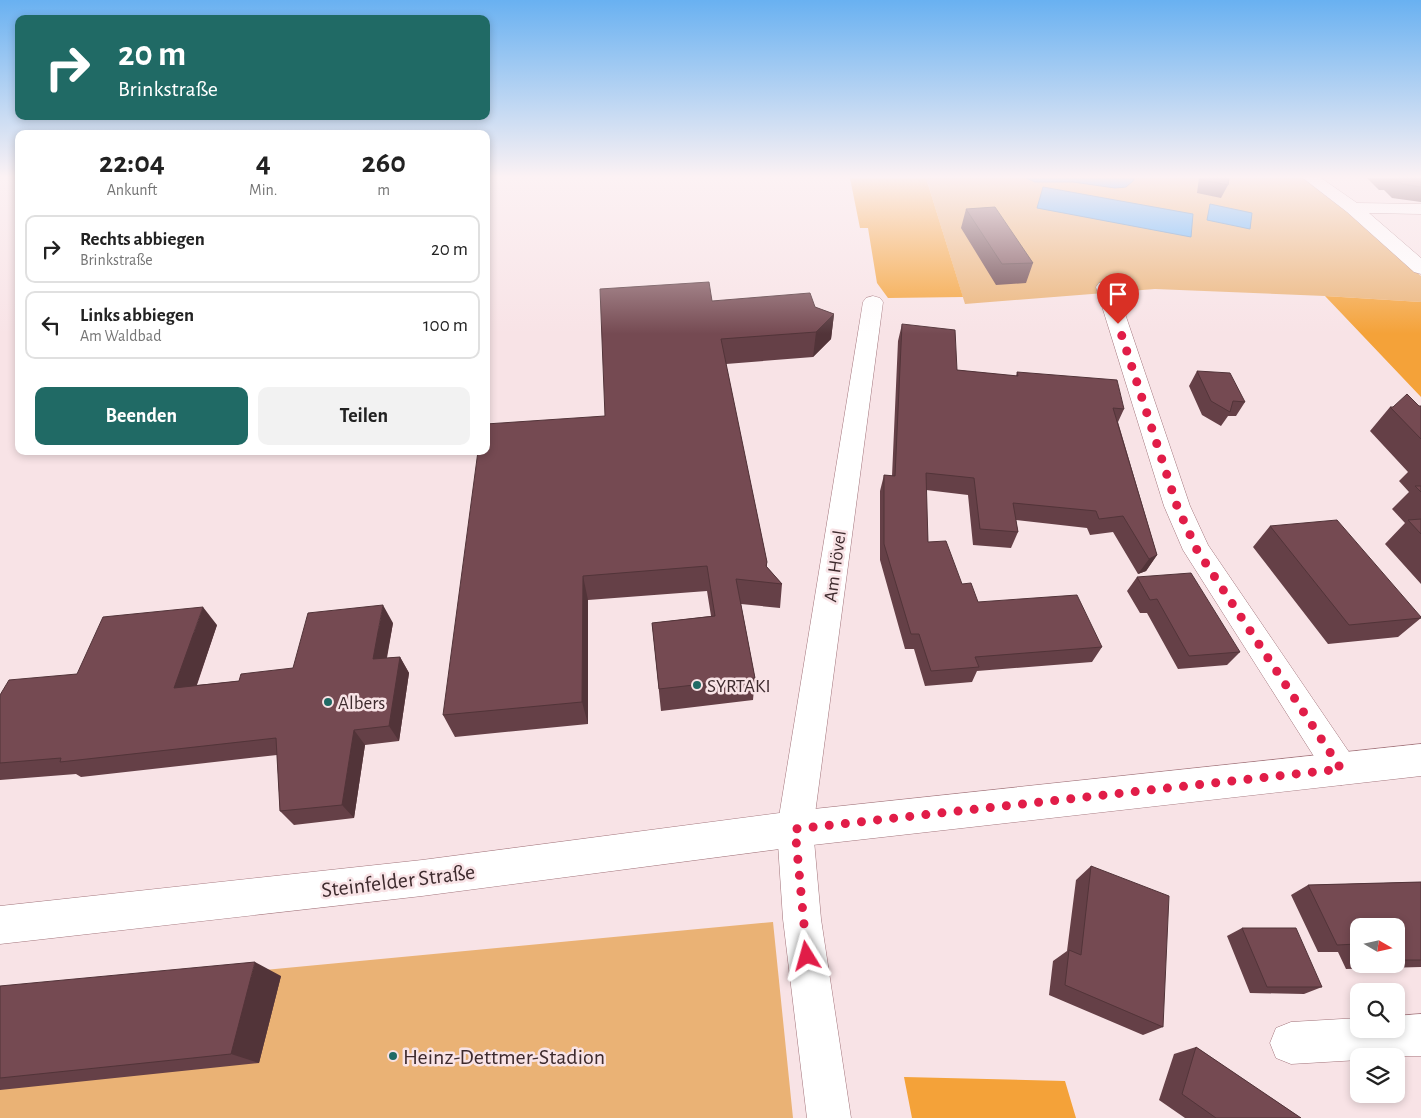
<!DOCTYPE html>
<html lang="de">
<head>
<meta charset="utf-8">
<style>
  body { margin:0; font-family:"Alegreya Sans",sans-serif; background:#f2f2f2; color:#222; height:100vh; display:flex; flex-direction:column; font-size:19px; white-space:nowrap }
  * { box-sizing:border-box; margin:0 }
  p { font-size:16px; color:#767676 }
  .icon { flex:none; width:28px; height:28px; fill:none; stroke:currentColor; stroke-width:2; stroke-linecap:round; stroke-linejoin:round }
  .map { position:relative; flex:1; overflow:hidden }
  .sheet { position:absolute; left:15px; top:130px; width:475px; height:325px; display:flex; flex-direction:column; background:#fff; border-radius:10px; box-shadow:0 2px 8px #0003 }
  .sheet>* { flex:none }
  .hud { position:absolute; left:15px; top:15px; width:475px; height:105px; border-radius:10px; box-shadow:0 2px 8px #0003; background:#206a65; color:#fff; overflow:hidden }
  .needle { width:32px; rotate:99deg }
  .buttons { position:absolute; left:1350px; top:918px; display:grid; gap:10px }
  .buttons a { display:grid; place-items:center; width:55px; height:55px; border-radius:10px; background:#fff; box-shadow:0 2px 8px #0003; font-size:25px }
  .pin { position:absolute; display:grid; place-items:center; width:42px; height:42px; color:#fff; margin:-51px -21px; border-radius:50% 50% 50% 0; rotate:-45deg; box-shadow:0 0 5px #0007 }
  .pin .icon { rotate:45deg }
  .me { position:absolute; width:55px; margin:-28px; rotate:352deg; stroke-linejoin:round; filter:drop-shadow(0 0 4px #0008) }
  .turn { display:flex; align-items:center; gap:18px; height:105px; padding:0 20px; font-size:22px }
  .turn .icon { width:65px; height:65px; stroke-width:2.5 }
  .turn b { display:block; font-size:35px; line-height:42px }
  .eta { display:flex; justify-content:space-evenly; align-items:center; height:85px; text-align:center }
  .eta b { font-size:30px; font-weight:700; line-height:35px }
  .button { display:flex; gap:10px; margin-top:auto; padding:10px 20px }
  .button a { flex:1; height:58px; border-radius:10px; background:#206a65; color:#fff; font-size:20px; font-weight:700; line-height:58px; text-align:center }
  .button a+a { background:#f2f2f2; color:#222 }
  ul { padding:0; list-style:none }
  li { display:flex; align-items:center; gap:15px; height:68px; margin:0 10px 8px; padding:0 10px; border:2px solid #e0e0e0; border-radius:10px }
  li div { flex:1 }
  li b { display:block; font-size:19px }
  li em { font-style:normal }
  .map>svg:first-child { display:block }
</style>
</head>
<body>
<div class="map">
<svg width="1421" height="1118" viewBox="0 0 1421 1118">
  <rect width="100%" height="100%" fill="#f8e3e6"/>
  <path fill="#eab275" d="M 926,178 L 1305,178 L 1346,208 L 1421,276 L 1421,302 L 1325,296 L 1155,289 L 965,304 Z
    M 773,922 L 793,1118 L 0,1118 L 0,995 Z"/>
  <path fill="#f4a239" d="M 850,178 L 926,178 L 963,297 L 888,298 L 877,283 L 868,228 L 860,228 Z
    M 1325,296 L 1421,302 L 1421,397 Z
    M 904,1077 L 1065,1081 L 1076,1118 L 912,1118 Z"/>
  <path fill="#4cacfe" stroke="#4885bf" d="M 1026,178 L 1133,178 L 1134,180 L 1126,187 L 1115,188 L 1073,182 L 1035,182 Z
    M 1043,187 L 1193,214 L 1191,237 L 1037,208 Z
    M 1210,204 L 1252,213 L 1250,229 L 1207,220 Z"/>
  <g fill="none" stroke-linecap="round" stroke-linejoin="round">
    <g stroke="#a2747b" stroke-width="1">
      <path id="minor" d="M 1303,178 L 1321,178 L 1357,203 L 1421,204 L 1421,214 L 1369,213 L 1421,258 L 1421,274 L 1414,272 L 1347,212 Z
        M 1106,281 L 1113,283 L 1116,287 L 1190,506 L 1208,545 L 1353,758 L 1358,769 L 1353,780 L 1341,785 L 1329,780 L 1183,550 L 1164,506 L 1096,287 L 1099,283 Z
        M 873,296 L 880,298 L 883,302 L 813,829 L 821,919 L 851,1118 L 807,1118 L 783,919 L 777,829 L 863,302 L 866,298 Z
        M 1421,1014 L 1421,1056 L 1359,1056 L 1359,1060 L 1291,1064 L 1276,1058 L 1270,1043 L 1276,1028 L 1291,1022 L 1359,1018 L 1359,1029 L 1396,1029 L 1396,1016 Z"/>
    </g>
    <g stroke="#a2747b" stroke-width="1">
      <path id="tertiary" d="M 1421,744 L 1421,776 L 795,847 L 422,896 L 0,944 L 0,906 L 422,860 L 795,811 Z"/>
    </g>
    <use href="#minor" fill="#fff" fill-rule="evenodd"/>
    <use href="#tertiary" fill="#fff" fill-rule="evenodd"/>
  </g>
  <path fill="#654047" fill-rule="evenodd" d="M 1199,178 L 1229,178 L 1228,185 L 1221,198 L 1197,193 Z
    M 1367,178 L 1421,178 L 1421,202 L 1392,198 L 1384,190 L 1379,190 Z
    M 966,209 L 1033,263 L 1026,283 L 996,285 L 961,228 Z
    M 712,301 L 815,307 L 834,314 L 831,339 L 813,357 L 726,364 L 767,562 L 767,567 L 782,584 L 780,608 L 741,604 L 755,678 L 753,700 L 661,711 L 652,623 L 711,616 L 707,591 L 588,600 L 588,724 L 455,737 L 443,715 L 605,416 Z
    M 902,324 L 957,370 L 1016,376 L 1017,372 L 1124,409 L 1118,422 L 1157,555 L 1146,571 L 1138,574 L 1113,532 L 1090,535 L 1087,528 L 1016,520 L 1018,532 L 1011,548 L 973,545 L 968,495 L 926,490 L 928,542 L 962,584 L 978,602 L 1102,647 L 1092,662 L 977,671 L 972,682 L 925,686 L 914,649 L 905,649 L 880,560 L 880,491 L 884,475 L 892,476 L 898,341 Z
    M 1197,371 L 1245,402 L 1236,416 L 1228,416 L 1221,426 L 1202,415 L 1189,386 Z
    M 1421,406 L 1421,584 L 1385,544 L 1405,523 L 1392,509 L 1409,492 L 1399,481 L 1408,472 L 1370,431 L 1390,407 Z
    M 1270,526 L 1421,618 L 1398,637 L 1328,644 L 1253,547 Z
    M 1137,577 L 1240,652 L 1227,665 L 1178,669 L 1147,613 L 1140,613 L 1127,591 Z
    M 393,623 L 387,658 L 400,657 L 409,673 L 399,741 L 365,745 L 354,818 L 294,825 L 280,811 L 277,755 L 81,777 L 76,774 L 0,780 L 0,695 L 77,674 L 217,625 L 197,685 L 239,681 L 293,668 Z
    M 1091,866 L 1163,1027 L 1143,1035 L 1049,995 L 1053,961 L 1067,951 L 1076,880 Z
    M 1421,882 L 1421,967 L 1346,969 L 1338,952 L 1318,952 L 1291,895 L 1308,885 ZM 1359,926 L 1396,926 L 1396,964 L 1359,964 Z
    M 1242,928 L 1322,987 L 1304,994 L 1250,993 L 1227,936 Z
    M 281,976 L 259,1063 L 0,1090 L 0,986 Z
    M 1196,1047 L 1301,1118 L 1185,1118 L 1159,1100 L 1174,1054 Z"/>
  <path fill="#523439" d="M 834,314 L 831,339 L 813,357 L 816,332 Z
    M 1157,555 L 1146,571 L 1138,574 L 1149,559 Z
    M 583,576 L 588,600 L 588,724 L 582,702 Z
    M 383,605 L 393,623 L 383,676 L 373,659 Z
    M 203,607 L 217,625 L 190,704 L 174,688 Z
    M 400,657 L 409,673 L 399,741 L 389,726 Z
    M 354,730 L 365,745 L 354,818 L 342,805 Z
    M 255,962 L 281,976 L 259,1063 L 231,1054 Z"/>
  <path fill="#754a52" stroke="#523439" d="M 1203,178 L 1229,178 L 1228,185 L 1203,180 Z
    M 1395,178 L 1421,178 L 1421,187 L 1402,184 Z
    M 995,207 L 1033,263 L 1002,264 L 966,209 Z
    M 709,282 L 712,301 L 810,293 L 815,307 L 834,314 L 816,332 L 721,339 L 767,562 L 766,566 L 782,584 L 736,579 L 755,678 L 659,689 L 652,623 L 715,616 L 707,566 L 583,576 L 582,702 L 443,715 L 478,451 L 486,451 L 486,424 L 605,416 L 600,289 Z
    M 902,324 L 955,330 L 957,370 L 1018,376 L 1017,372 L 1117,380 L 1124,409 L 1113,408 L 1157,555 L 1149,559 L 1123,516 L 1099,519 L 1096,511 L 1013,503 L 1018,532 L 980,529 L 974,478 L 926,473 L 928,542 L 946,541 L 962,584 L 971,583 L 978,602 L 1077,595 L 1102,647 L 975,657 L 979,667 L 931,671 L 919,634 L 911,634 L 884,544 L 884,475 L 895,476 Z
    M 1197,371 L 1230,373 L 1245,402 L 1233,401 L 1230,412 L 1211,401 Z
    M 1407,394 L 1419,406 L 1421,406 L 1421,439 L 1390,407 L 1393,407 Z
    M 1415,486 L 1421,486 L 1421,492 Z
    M 1421,519 L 1421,534 L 1408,520 Z
    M 1337,520 L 1421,617 L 1421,618 L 1349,625 L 1270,526 Z
    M 1191,573 L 1240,652 L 1189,656 L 1157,599 L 1150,600 L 1137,577 Z
    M 383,605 L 373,659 L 400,657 L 389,726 L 354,730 L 342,805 L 280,811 L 276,738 L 60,762 L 61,758 L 0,763 L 0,695 L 9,680 L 77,674 L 103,617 L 203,607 L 174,688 L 239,681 L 241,674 L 293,668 L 308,613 Z
    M 1091,866 L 1169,896 L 1163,1027 L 1065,985 L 1069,950 L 1081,955 Z
    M 1421,882 L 1421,960 L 1396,960 L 1396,926 L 1359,926 L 1359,947 L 1357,944 L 1337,945 L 1308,885 Z
    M 1242,928 L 1296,928 L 1322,987 L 1267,987 Z
    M 255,962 L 231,1054 L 0,1078 L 0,986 Z
    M 1196,1047 L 1301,1118 L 1216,1118 L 1182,1094 Z"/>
  <linearGradient id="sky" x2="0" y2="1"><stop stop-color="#69b1f1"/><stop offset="0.53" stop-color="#fcf2f4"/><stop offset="1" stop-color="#fcf2f4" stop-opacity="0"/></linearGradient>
  <rect width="1421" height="334" fill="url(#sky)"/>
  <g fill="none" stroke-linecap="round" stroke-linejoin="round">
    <path stroke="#e11d48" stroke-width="9" stroke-dasharray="0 16.2" d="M 807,956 L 795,829 L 1341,769 L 1197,550 L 1177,506 L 1118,324"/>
  </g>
  <g fill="#206a65" stroke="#f8e3e6" stroke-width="2">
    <circle cx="697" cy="685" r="5"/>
    <circle cx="328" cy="702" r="5"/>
    <circle cx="393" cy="1056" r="5"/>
  </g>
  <g text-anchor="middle" stroke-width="5" stroke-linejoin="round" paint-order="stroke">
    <g font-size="19" fill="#3d2a2d" stroke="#f8e3e6">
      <text transform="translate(834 566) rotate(-82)" y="7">Am Hövel</text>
    </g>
    <g font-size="19" fill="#3d2a2d" stroke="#f8e3e6" text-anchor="start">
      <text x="707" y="692">SYRTAKI</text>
      <text x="338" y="709">Albers</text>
    </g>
    <g font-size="22" fill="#3d2a2d" stroke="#f8e3e6">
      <text transform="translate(398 880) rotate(-7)" y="8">Steinfelder Straße</text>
    </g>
    <g font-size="22" fill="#3d2a2d" stroke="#f8e3e6" text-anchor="start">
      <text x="403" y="1064">Heinz-Dettmer-Stadion</text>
    </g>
  </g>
</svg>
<div class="buttons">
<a><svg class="needle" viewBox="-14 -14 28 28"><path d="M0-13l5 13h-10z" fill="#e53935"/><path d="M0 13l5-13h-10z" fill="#767676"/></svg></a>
<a><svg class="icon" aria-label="search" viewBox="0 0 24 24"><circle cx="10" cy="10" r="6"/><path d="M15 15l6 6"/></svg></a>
<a><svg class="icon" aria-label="layers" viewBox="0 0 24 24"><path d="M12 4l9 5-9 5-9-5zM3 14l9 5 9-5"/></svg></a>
</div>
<div class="pin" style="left:1118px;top:324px;background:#d93025"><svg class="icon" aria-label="arrive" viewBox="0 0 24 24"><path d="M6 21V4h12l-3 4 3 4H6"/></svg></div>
<svg class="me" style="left:807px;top:956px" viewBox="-20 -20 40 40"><path d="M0-17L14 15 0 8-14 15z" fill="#e11d48" stroke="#fff" stroke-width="4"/></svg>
<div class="hud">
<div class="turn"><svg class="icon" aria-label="right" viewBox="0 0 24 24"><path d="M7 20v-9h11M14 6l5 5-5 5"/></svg><div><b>20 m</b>Brinkstraße</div></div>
</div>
<section class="sheet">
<div class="eta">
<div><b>22:04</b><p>Ankunft</p></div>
<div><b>4</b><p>Min.</p></div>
<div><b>260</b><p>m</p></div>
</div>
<ul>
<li><svg class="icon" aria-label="right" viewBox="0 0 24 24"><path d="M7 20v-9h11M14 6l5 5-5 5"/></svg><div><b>Rechts abbiegen</b><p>Brinkstraße</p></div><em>20 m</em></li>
<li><svg class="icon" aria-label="left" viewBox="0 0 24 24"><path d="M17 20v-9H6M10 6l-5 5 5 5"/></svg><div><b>Links abbiegen</b><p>Am Waldbad</p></div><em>100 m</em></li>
</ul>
<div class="button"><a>Beenden</a><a>Teilen</a></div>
</section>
</div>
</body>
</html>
